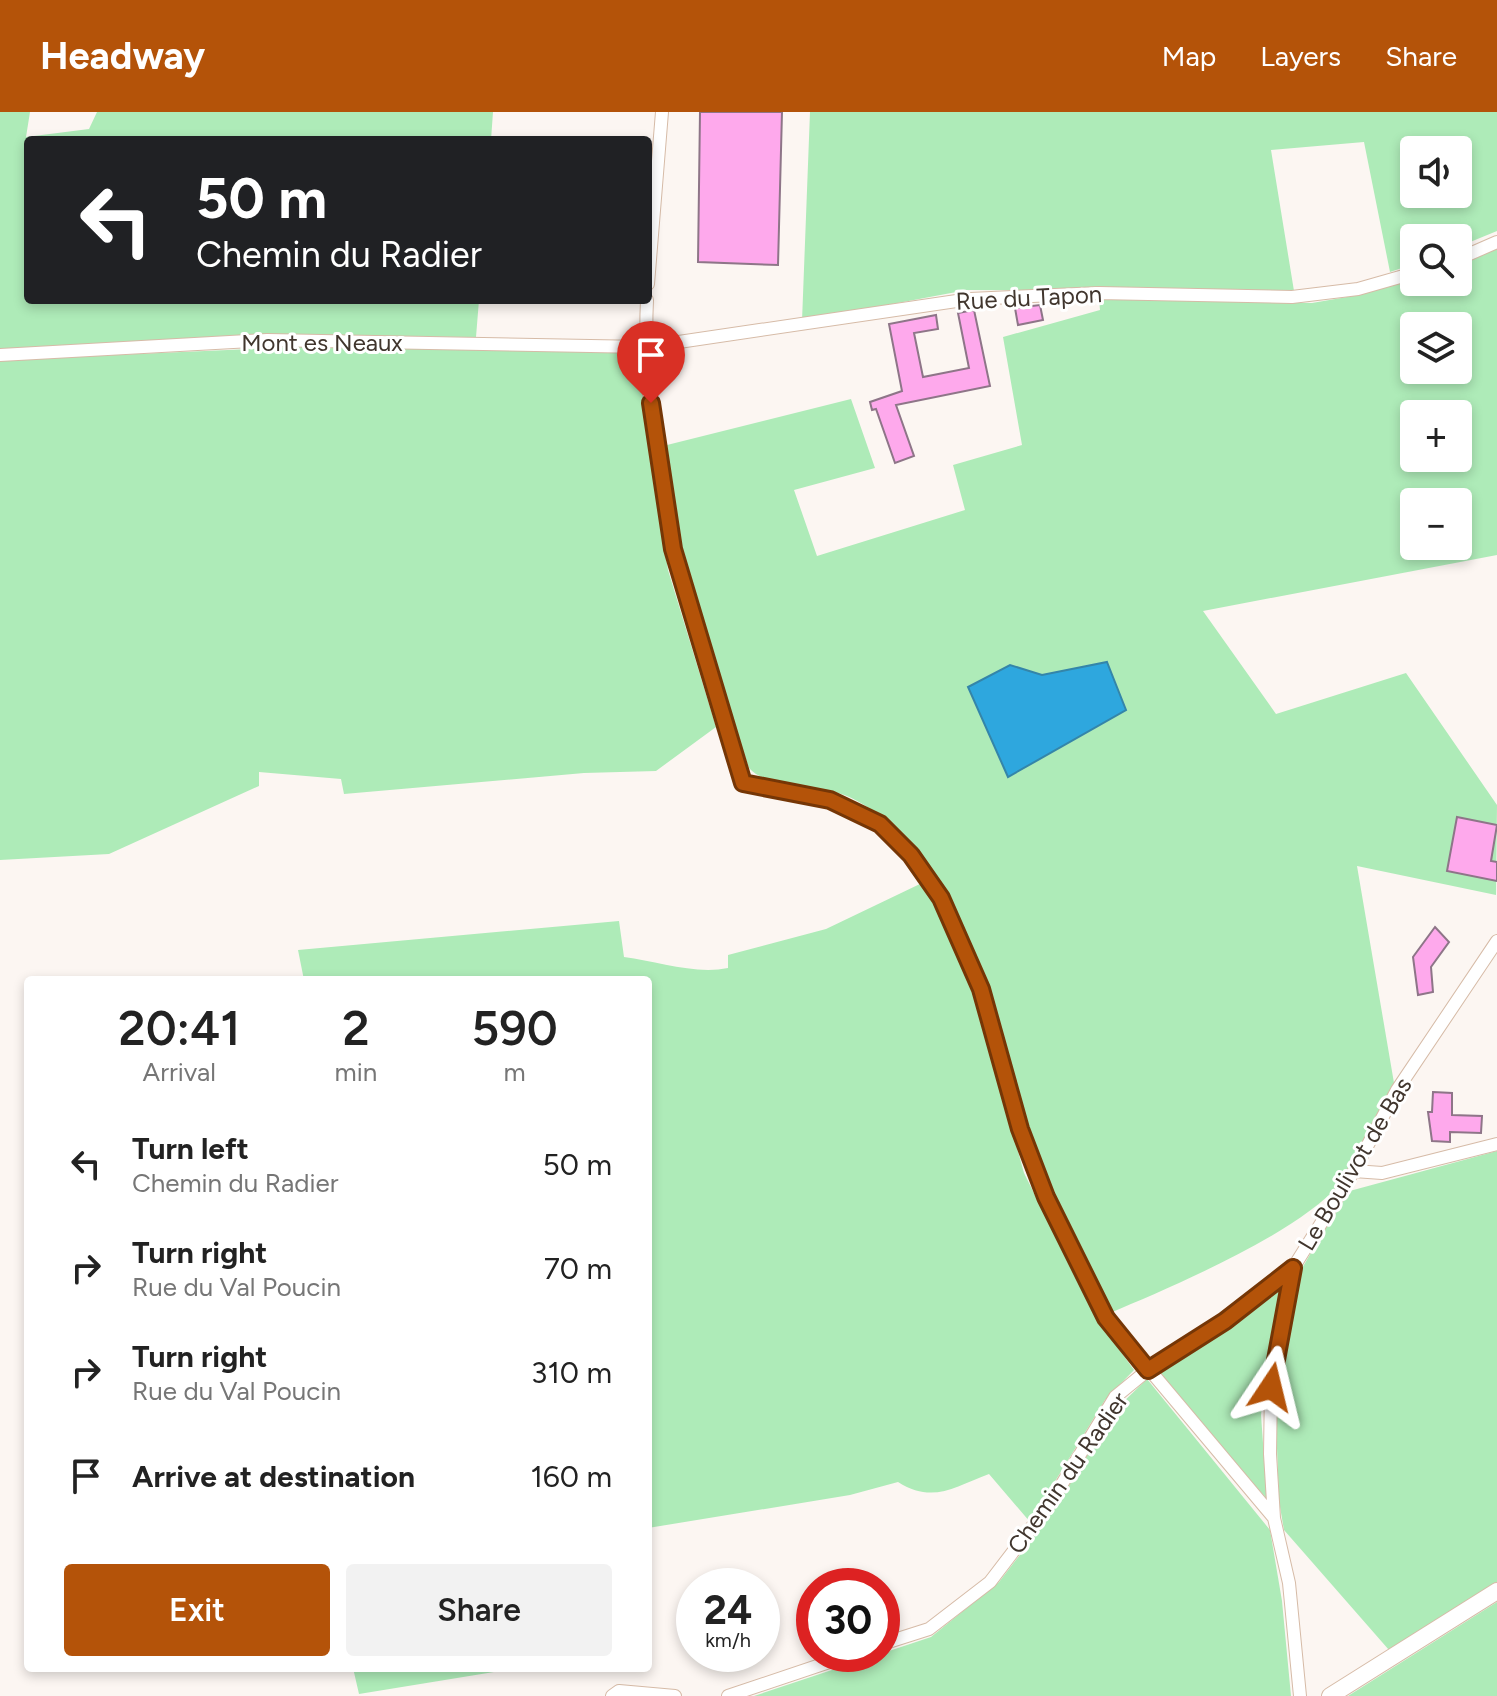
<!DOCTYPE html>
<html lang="en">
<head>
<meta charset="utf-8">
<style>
  body { margin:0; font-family:Figtree,sans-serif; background:#f2f2f2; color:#222; height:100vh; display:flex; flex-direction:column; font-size:30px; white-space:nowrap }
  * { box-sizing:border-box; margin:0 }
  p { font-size:26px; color:#767676 }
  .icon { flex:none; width:44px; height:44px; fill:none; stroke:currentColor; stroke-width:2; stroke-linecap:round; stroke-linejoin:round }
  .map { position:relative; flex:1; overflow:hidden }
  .sheet { position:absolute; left:24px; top:864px; width:628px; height:696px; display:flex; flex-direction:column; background:#fff; border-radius:8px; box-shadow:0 4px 12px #0003 }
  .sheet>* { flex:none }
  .hud { position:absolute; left:24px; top:24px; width:628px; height:168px; border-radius:8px; box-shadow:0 4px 12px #0003; background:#202124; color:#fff; overflow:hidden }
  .controls { position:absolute; left:1400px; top:24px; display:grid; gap:16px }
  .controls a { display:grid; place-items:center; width:72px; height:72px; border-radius:8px; background:#fff; box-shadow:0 4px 12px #0003; font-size:40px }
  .speed { position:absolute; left:676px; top:1456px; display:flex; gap:16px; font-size:40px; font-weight:700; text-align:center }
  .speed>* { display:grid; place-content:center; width:104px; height:104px; border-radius:50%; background:#fff; box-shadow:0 4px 12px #0003; line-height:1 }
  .speed small { font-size:20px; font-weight:400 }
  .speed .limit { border:12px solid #d22; background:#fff; color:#111 }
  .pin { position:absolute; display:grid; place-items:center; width:68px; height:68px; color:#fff; margin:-82px -34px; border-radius:50% 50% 50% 0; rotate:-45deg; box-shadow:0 0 8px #0007 }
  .pin .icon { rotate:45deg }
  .me { position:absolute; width:88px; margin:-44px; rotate:10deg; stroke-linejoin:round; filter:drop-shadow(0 0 6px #0008) }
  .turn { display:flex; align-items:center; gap:28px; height:168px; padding:0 40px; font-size:36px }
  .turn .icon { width:104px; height:104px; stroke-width:2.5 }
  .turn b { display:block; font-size:56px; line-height:68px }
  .eta { display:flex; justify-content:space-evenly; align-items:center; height:136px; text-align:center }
  .eta b { font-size:48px; font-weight:600; line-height:56px }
  .button { display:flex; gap:16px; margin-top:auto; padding:16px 40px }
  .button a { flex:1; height:92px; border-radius:8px; background:#b45309; color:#fff; font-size:32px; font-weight:600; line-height:92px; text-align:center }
  .button a+a { background:#f2f2f2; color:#222 }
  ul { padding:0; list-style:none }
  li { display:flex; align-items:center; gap:24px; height:104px; padding:0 40px }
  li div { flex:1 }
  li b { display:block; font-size:30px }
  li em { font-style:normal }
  header { display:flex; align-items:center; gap:48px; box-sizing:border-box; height:112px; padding:0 40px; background:#b45309; color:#fff }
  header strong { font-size:38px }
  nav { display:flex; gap:44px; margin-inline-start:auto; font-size:28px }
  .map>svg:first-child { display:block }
</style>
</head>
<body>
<header>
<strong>Headway</strong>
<nav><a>Map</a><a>Layers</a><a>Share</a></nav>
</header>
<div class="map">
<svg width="1497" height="1584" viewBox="0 0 1497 1584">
  <rect width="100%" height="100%" fill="#fcf6f2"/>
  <path fill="#aeebb8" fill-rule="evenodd" d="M 0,0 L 30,0 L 26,25 L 89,17 L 97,0 L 493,0 L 491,28 L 28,28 L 28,188 L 479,188 L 476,225 L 250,224 L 0,238 Z
    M 810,0 L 1497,0 L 1497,119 L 1458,135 L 1458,126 L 1414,126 L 1414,152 L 1390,160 L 1364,30 L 1271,38 L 1294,179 L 967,178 L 802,209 ZM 1414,38 L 1458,38 L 1458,82 L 1414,82 Z
    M 1497,135 L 1497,443 L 1203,499 L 1276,602 L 1406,561 L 1497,693 L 1496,783 L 1357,754 L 1394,971 L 1340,1072 C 1296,1122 1174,1174 1110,1201 C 1074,1145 1039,1054 1020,989 C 994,900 975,815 916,740 C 897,716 865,687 834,680 C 807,673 769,677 749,656 C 712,550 679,446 663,334 L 851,287 L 875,356 L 794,378 L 817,444 L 965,398 L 953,353 L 1022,333 L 1003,225 L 1100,198 L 1099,187 L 1312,191 L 1347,185 L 1414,164 L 1414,170 L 1458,170 L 1458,151 ZM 1414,214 L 1458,214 L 1458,258 L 1414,258 ZM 1414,302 L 1458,302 L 1458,346 L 1414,346 ZM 1414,390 L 1458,390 L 1458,434 L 1414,434 Z
    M 316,234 L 637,240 L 668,458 L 716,615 L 656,659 L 584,661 L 344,682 L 341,667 L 259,660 L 259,674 L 109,742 L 0,748 L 0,248 Z
    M 922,771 L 949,820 L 972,874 L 1024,1061 L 1095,1204 L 1134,1258 L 1105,1288 L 1030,1410 L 989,1362 C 954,1375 933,1392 898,1370 L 850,1383 L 648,1416 L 648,868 L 304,868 L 298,838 L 619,809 L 624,845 C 657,849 695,863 728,856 L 728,843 L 826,817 Z
    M 1497,1039 L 1497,1470 L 1389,1538 L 1284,1418 L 1279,1389 L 1275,1283 L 1289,1197 L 1301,1158 L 1346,1080 Z
    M 1286,1166 L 1265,1255 L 1261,1303 L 1267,1387 L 1154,1259 Z
    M 1147,1267 L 1270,1418 L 1282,1489 L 1291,1584 L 754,1584 L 931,1525 L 999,1470 L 1036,1422 L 1118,1295 Z
    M 1497,1490 L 1497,1584 L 1348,1584 Z
    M 353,1556 L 499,1556 L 500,1559 L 359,1582 Z"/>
  <path fill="#2ea7de" stroke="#3485a9" stroke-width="2" d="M 1107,550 L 1126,598 L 1008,665 L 968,575 L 1010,553 L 1042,563 Z"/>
  <path fill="#fea9ec" stroke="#8e7588" stroke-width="2" d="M 700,0 L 782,0 L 778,153 L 698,150 Z
    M 1040,193 L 1043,208 L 1018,213 L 1015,196 Z
    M 974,198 L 990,274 L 896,293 L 914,344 L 895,351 L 876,297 L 872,298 L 870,290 L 902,279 L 889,212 L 936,203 L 938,217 L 914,221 L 923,265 L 969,256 L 958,201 Z
    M 1457,705 L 1497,713 L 1491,749 L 1497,750 L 1497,769 L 1447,759 Z
    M 1435,815 L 1449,830 L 1431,855 L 1433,880 L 1418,883 L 1413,845 Z
    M 1433,980 L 1452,981 L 1452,1003 L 1482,1004 L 1481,1021 L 1450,1020 L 1450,1030 L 1432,1029 L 1428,1000 L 1432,1000 Z"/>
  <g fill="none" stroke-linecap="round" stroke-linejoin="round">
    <g stroke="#d6bba7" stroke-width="14">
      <path id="minor" d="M 1458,147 L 1497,130
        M 648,172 L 662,0
        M 647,188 C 639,354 696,514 743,671 L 830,688 L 880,712 L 911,743 L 941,786 L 981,877 L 1020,1017 L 1046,1085 L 1106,1206 L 1274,1406
        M 0,243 L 267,228 L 645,235 L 970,187 L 1099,181 L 1292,185 L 1358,177 L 1414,161
        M 1354,1059 L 1382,1061 L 1497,1032
        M 882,1532 L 929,1517 L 990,1470 L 1051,1390 L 1115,1285 L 1148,1258 L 1225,1209 L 1293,1156
        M 612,1584 L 619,1579 L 675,1584
        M 728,1584 L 853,1542
        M 1300,1584 L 1289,1471 L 1274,1406 L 1270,1342 L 1271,1275 L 1293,1156 L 1354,1059 L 1397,978 L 1497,829"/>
    </g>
    <g stroke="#d6bba7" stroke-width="18">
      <path id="tertiary" d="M 1330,1584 L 1497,1479"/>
    </g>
    <use href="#minor" stroke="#fff" stroke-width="12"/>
    <use href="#tertiary" stroke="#fff" stroke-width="16"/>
  </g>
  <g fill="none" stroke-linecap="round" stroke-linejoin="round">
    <g stroke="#753606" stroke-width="20">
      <path id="route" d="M 651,291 L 673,437 L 743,671 L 830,688 L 880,712 L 911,743 L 941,786 L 981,877 L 1020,1017 L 1046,1085 L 1106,1206 L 1148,1258 L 1225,1209 L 1293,1156 L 1271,1275"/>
    </g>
    <use href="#route" stroke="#b45309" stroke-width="14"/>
  </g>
  <g text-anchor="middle" stroke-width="6" stroke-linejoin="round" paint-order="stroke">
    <g font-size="24" fill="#41362e" stroke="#fff">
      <text transform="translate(1029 186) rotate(-3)" y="8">Rue du Tapon</text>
      <text x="322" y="239">Mont es Neaux</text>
      <text transform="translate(1355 1052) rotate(-59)" y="8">Le Boulivot de Bas</text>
      <text transform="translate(1068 1361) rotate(-55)" y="8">Chemin du Radier</text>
    </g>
  </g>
</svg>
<div class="controls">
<a><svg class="icon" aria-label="sound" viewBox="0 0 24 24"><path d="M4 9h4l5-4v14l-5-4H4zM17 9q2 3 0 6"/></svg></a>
<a><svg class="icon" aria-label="search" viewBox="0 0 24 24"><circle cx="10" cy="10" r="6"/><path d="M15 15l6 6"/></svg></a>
<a><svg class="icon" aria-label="layers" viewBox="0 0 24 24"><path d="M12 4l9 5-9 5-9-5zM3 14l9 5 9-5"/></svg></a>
<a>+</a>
<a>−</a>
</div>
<div class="speed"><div>24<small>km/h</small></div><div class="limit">30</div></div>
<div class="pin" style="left:651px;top:291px;background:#d93025"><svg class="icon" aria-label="arrive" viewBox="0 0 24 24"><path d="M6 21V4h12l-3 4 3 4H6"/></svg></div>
<svg class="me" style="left:1271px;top:1275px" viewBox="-20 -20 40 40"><path d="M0-17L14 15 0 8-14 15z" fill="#b45309" stroke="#fff" stroke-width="4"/></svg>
<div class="hud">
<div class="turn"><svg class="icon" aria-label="left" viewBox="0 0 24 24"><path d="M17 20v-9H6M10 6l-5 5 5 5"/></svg><div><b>50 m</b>Chemin du Radier</div></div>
</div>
<section class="sheet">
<div class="eta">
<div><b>20:41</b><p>Arrival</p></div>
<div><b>2</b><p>min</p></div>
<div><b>590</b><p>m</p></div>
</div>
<ul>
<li><svg class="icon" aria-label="left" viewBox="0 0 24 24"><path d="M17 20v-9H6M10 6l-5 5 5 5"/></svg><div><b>Turn left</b><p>Chemin du Radier</p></div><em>50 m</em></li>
<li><svg class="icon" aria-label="right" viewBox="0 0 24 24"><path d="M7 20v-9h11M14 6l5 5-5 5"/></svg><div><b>Turn right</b><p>Rue du Val Poucin</p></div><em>70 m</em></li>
<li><svg class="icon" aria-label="right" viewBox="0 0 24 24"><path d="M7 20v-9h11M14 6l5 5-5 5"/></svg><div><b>Turn right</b><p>Rue du Val Poucin</p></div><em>310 m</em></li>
<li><svg class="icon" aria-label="arrive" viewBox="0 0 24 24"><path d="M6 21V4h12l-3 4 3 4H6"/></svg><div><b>Arrive at destination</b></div><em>160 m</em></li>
</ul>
<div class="button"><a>Exit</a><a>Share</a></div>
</section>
</div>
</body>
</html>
